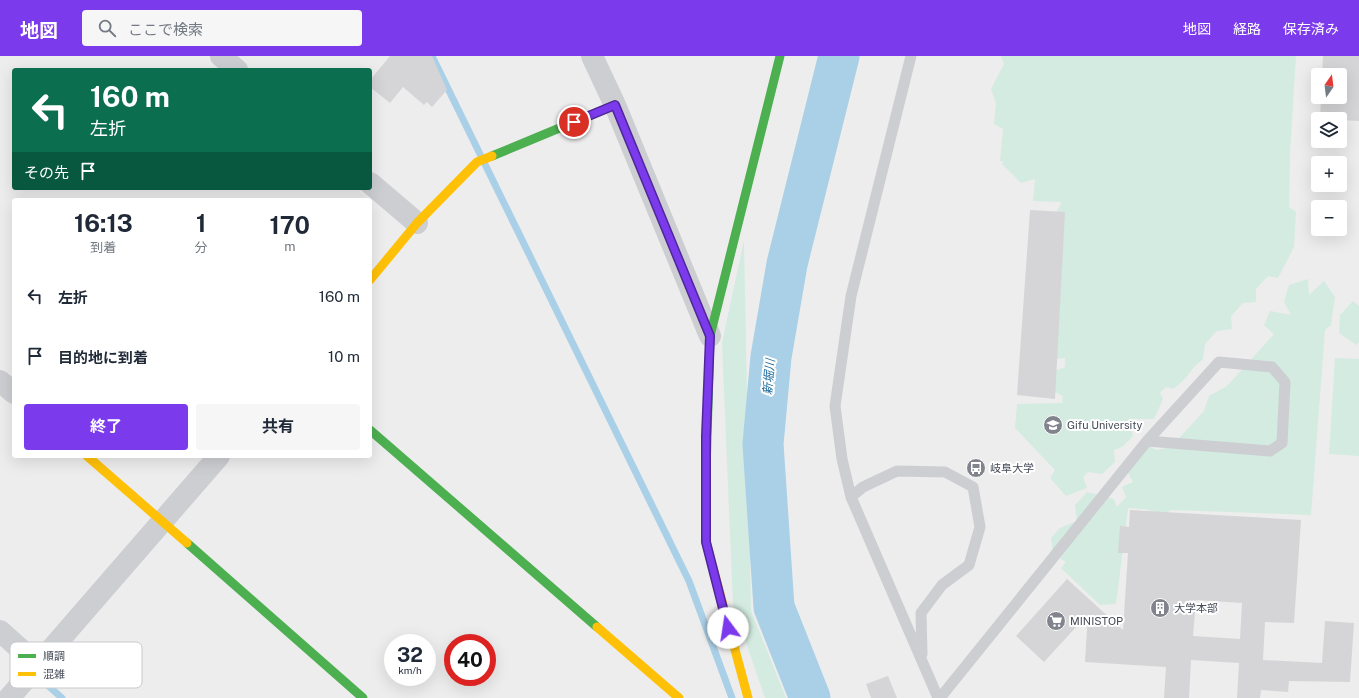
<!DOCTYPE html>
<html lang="ja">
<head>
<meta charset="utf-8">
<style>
  body { margin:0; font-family:"Public Sans","Noto Sans JP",sans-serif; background:#f6f6f7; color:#1f2937; height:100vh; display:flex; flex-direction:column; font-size:15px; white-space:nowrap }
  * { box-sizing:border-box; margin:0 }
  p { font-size:13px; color:#747a83 }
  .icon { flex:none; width:22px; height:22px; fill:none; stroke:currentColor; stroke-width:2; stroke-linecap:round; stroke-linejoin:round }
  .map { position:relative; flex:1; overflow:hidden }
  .drawer { position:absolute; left:12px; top:142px; width:360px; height:260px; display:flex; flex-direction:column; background:#fff; border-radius:4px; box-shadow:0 4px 16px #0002 }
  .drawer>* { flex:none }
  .hud { position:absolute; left:12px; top:12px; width:360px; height:122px; border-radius:4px; box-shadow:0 4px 16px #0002; background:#0b6e4f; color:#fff; overflow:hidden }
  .needle { width:26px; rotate:14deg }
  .fabs { position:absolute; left:1311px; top:12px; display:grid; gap:8px }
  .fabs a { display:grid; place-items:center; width:36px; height:36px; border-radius:4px; background:#fff; box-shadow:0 4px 16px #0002; font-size:20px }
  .speed { position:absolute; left:384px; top:578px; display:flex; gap:8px; font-size:20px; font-weight:700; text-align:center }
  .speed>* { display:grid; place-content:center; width:52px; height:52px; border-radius:50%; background:#fff; box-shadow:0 4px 16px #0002; line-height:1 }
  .speed small { font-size:10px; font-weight:400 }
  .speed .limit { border:6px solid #d22; background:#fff; color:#111 }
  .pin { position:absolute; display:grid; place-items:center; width:34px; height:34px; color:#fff; margin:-17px; border:2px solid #fff; border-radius:50%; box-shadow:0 1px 4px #0007 }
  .me { position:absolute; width:44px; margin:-22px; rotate:346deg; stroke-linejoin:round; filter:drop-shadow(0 0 3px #0008) }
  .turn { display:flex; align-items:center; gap:14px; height:84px; padding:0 12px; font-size:18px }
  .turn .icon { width:52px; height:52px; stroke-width:2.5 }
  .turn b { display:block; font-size:28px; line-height:34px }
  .then { display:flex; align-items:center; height:38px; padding:0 12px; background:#0003; gap:8px; font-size:15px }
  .eta { display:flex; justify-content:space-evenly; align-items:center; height:68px; text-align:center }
  .eta b { font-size:24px; font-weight:700; line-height:28px }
  .cta { display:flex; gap:8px; margin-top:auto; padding:8px 12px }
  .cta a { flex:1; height:46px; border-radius:4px; background:#7c3aed; color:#fff; font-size:16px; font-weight:700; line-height:46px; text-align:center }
  .cta a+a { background:#f6f6f7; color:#1f2937 }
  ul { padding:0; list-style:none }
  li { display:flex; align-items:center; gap:12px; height:60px; padding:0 12px }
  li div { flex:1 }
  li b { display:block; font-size:15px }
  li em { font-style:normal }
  header { display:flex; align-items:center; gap:24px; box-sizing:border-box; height:56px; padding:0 20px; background:#7c3aed; color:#fff }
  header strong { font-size:19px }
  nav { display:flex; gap:22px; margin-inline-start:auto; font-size:14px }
  .search { width:280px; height:36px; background:#f6f6f7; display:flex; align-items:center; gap:10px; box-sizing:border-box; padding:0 14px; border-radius:4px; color:#747a83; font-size:15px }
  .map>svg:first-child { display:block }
</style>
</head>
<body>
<header>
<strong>地図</strong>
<div class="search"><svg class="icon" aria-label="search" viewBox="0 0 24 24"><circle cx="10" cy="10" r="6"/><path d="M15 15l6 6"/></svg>ここで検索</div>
<nav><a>地図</a><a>経路</a><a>保存済み</a></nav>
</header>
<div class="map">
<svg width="1359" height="642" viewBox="0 0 1359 642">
  <rect width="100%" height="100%" fill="#eeeded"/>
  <path fill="#d3ebe0" d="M 1001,0 L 1296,0 L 1290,98 L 1289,151 L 1296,156 L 1294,191 L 1278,222 L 1268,220 L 1256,233 L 1256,246 L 1243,247 L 1231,260 L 1232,273 L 1217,275 L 1205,288 L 1203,303 L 1194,311 L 1185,323 L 1173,333 L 1166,331 L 1160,337 L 1163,343 L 1154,363 L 1136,363 L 1130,370 L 1133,380 L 1122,391 L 1114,394 L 1115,406 L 1102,418 L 1088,416 L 1083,421 L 1087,432 L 1066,440 L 1050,422 L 1055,414 L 1015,372 L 1017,348 L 1062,347 L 1063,340 L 1048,333 L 1049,317 L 1065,311 L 1065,302 L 1054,303 L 1054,160 L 1061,148 L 1060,146 L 1033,145 L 1035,123 L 1021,127 L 1002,108 L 1003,105 L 1000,105 L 1003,73 L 994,68 L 996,47 L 991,33 L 1004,8 Z
    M 744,184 L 751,555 L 786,642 L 765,642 L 733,549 L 722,287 Z
    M 1308,223 L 1309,239 L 1324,225 L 1335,241 L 1331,269 L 1325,274 L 1311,459 L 1171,454 L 1164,459 L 1145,453 L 1128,452 L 1116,548 L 1100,549 L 1061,512 L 1066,506 L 1053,498 L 1051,482 L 1060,472 L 1077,465 L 1075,449 L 1087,436 L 1114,443 L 1117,451 L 1126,441 L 1122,431 L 1133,426 L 1128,417 L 1133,394 L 1142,385 L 1156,394 L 1171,391 L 1204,355 L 1209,340 L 1227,330 L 1274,278 L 1264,269 L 1270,255 L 1291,259 L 1284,246 L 1289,229 Z
    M 1353,245 L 1359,250 L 1359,286 L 1356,289 L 1339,277 L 1340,259 Z
    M 1335,302 L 1359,303 L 1359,400 L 1329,398 Z"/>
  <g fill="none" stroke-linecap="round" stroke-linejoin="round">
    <path stroke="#aad0e7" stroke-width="7" d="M 432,0 L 689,525 L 732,642
      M 34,617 L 62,642"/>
    <path stroke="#aad0e7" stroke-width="41" d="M 810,642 L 774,551 L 763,388 L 771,301 L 787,208 L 839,0"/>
  </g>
  <path fill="#d5d5d7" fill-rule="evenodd" d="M 390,0 L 432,0 L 447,34 L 432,51 L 427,46 L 424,49 L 403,31 L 390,47 L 370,31 L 370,24 Z
    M 1323,0 L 1359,0 L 1359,65 L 1340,64 L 1340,63 L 1320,63 L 1321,41 L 1340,41 L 1340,19 L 1322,19 Z
    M 1030,154 L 1065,156 L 1055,343 L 1017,339 Z
    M 1130,454 L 1301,464 L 1294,567 L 1265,566 L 1263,604 L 1322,607 L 1325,565 L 1354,567 L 1350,626 L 1289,625 L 1288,636 L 1261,634 L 1260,642 L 1237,642 L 1239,607 L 1191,604 L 1189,642 L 1164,642 L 1166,611 L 1085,606 L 1088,558 L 1044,606 L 1016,580 L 1067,523 L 1123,574 L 1128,497 L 1118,497 L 1120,470 L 1129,471 ZM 1196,544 L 1242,547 L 1240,583 L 1193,580 Z
    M 888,620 L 897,642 L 871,642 L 866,628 Z"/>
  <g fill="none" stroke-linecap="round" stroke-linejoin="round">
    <path stroke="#ccced1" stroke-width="11" d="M 911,0 L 851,240 L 835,350 L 842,403 L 851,441 L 938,642
      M 851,441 L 863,431 L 897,415 L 945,416 L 973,431 L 980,471 L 969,509 L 942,529 L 921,557 L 922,598
      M 940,642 L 1147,385 L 1219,306 L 1272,311 L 1285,326 L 1282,387 L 1270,395 L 1147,385"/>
    <path stroke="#ccced1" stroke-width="22" d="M 221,0 L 237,14
      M 592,0 L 615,49 L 710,280
      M 370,127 L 417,167
      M 0,325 L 14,337
      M 0,575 L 38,609
      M 9,642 L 219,400"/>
    <path stroke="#4caf50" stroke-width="9" d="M 492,100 L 615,49
      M 370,374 L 597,571
      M 706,416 L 710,280 L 780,0
      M 187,487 L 363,642"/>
    <path stroke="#ffc107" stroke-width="9" d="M 370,224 L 417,167 L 477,106 L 492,100
      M 87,400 L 187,487
      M 706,416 L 706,486 L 748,642
      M 597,571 L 679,642"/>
  </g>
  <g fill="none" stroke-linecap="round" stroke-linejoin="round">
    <g stroke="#51269a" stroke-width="10">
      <path id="route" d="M 574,66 L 615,49 L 710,280 L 706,380 L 706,486 L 728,572"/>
    </g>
    <use href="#route" stroke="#7c3aed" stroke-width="7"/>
  </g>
  <defs>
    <g id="university-disc" transform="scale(1)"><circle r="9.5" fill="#81848c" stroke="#fff"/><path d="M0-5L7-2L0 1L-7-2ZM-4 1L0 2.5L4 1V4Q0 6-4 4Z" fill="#fff"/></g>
    <g id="bus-disc" transform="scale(1)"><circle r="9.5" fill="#81848c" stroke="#fff"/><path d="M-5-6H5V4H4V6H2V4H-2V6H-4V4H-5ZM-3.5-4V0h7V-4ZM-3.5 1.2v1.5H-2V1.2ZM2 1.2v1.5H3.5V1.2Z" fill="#fff"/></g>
    <g id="building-disc" transform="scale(1)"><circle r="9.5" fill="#81848c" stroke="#fff"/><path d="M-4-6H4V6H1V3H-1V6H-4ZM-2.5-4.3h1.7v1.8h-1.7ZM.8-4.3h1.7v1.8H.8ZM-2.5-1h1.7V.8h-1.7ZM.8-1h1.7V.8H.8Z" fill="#fff"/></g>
    <g id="supermarket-disc" transform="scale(1)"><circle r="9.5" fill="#81848c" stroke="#fff"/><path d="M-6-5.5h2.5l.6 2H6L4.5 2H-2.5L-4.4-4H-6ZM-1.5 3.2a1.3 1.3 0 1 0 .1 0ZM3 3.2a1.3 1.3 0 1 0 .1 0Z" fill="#fff"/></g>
  </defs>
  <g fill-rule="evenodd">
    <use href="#university-disc" x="1053" y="369"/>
    <use href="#bus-disc" x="976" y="412"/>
    <use href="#building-disc" x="1160" y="552"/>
    <use href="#supermarket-disc" x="1056" y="565"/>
  </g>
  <g text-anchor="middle" stroke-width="4" stroke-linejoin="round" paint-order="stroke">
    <g font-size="11" fill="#464c58" stroke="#fff" text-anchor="start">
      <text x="1067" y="373">Gifu University</text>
      <text x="990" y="416">岐阜大学</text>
      <text x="1174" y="556">大学本部</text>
      <text x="1070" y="569">MINISTOP</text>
    </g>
    <g font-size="12" font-style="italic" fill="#17689a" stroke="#fff">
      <text transform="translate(769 321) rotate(-85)" y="4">新堀川</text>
    </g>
  </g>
  <rect x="10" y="586" width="132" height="46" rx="6" fill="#fff" stroke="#c8c9cd" stroke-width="1"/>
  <rect x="18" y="598" width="18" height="4" fill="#4caf50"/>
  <rect x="18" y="616" width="18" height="4" fill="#ffc107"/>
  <g font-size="11" fill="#464c58">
    <text x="43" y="604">順調</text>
    <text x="43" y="622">混雑</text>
  </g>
</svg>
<div class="fabs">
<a><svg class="needle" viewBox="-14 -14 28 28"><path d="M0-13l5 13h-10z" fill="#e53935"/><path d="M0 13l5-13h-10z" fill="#747a83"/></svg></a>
<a><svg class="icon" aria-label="layers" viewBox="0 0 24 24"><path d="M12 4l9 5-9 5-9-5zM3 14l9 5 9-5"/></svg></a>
<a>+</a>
<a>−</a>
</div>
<div class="speed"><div>32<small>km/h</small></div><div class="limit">40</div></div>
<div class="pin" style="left:574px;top:66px;background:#d93025"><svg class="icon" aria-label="arrive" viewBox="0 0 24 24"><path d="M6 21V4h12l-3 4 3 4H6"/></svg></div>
<svg class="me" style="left:728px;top:572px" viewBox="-20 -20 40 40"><circle r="19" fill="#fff"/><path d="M0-13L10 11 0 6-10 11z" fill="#7c3aed"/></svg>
<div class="hud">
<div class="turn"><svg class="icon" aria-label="left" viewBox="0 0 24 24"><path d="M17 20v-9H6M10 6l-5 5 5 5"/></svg><div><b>160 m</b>左折</div></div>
<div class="then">その先<svg class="icon" aria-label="arrive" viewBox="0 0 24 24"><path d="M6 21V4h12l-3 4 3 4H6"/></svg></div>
</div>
<section class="drawer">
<div class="eta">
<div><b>16:13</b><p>到着</p></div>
<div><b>1</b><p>分</p></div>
<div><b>170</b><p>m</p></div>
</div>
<ul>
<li><svg class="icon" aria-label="left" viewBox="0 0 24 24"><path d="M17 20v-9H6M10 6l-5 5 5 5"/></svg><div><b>左折</b></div><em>160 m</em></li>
<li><svg class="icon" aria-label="arrive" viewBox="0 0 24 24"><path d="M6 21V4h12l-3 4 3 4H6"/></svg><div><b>目的地に到着</b></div><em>10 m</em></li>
</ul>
<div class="cta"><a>終了</a><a>共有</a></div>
</section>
</div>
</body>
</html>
